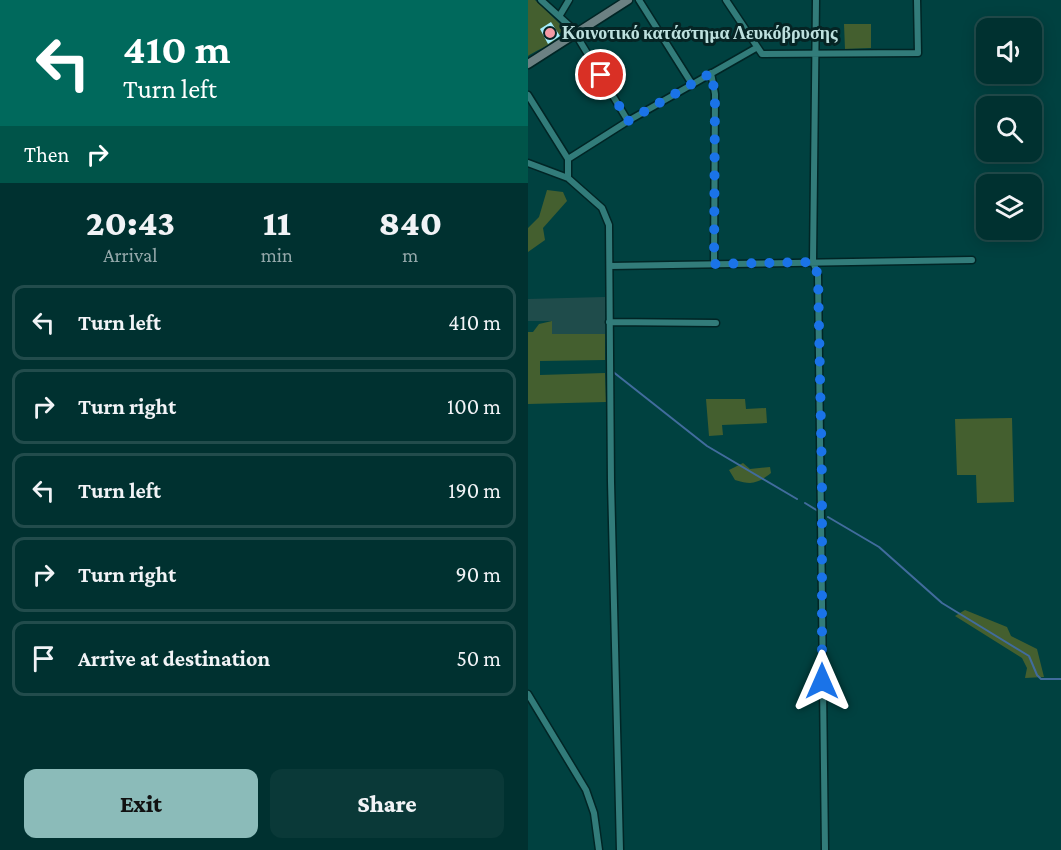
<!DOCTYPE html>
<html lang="en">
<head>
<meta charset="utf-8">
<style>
  body { margin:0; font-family:"Crimson Pro",serif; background:#0a3938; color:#f1f3f6; height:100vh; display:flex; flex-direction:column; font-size:22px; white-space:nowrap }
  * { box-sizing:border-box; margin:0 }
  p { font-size:20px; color:#95a9ab }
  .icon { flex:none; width:33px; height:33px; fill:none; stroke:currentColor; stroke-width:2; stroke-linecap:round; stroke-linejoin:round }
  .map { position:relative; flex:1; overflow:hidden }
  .details { display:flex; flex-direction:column; background:#003130; width:528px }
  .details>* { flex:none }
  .hud { background:#00695c; color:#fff; overflow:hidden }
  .fabs { position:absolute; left:448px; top:18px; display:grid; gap:12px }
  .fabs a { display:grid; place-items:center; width:66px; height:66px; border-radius:12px; background:#003130; box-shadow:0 3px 15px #0003,0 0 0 2px #224c4c; font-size:30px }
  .pin { position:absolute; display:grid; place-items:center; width:51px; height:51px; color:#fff; margin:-26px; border:3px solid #fff; border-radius:50%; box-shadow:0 2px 6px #0007 }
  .me { position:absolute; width:66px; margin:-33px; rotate:0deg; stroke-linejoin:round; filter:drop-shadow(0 0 4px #0008) }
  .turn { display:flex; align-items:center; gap:21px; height:126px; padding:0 24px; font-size:27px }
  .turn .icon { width:78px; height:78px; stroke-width:2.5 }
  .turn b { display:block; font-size:42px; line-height:51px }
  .then { display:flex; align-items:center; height:57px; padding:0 24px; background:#0003; gap:12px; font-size:22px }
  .eta { display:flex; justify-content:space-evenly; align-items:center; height:102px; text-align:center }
  .eta b { font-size:36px; font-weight:800; line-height:42px }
  .action { display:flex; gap:12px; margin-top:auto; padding:12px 24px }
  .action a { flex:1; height:69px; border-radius:12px; background:#8bbbb9; color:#111; font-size:24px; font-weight:800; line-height:69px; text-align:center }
  .action a+a { background:#0a3938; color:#f1f3f6 }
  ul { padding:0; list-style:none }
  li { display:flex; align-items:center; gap:18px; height:75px; margin:0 12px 9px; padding:0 12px; border:3px solid #224c4c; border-radius:12px }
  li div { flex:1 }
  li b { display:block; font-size:22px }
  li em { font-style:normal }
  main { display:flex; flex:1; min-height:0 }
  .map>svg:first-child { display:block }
</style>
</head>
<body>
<main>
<section class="details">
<div class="hud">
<div class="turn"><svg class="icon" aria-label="left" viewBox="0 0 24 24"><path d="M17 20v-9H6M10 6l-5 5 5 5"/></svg><div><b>410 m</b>Turn left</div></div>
<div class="then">Then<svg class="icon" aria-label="right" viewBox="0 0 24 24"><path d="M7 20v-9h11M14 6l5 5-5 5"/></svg></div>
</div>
<div class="eta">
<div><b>20:43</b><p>Arrival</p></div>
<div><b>11</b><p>min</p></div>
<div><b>840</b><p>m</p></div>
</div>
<ul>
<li><svg class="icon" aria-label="left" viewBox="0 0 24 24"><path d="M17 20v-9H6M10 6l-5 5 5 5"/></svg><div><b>Turn left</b></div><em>410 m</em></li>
<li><svg class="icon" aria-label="right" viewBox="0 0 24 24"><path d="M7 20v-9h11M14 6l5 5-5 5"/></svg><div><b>Turn right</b></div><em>100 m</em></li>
<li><svg class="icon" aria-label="left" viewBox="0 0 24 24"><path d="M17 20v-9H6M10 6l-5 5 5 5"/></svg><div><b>Turn left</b></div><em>190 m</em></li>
<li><svg class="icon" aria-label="right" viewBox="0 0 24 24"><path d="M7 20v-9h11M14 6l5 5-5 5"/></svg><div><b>Turn right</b></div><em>90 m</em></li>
<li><svg class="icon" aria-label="arrive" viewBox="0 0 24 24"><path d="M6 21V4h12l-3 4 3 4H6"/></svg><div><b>Arrive at destination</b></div><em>50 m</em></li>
</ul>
<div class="action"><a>Exit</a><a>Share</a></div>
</section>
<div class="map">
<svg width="533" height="850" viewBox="0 0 533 850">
  <rect width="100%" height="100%" fill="#004140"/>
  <path fill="#1f4c4b" d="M 77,297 L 77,334 L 23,334 L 23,321 L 0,321 L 0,299 Z"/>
  <path fill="#445f2f" d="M 0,0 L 7,0 L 33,25 C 37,41 12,48 0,56 Z
    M 316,24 L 343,24 L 343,48 L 317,49 Z
    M 19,190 L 35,192 L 39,201 L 15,228 L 17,240 L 0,252 L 0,228 L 11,217 Z
    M 24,321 L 24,334 L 77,334 L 77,360 L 12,361 L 12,375 L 77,373 L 78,402 L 0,404 L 0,332 L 5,332 L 11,324 Z
    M 178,399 L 217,399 L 218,409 L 238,408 L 239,423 L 194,425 L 195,435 L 181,436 Z
    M 484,418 L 486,502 L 449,503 L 448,475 L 429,475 L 427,419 Z
    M 215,463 L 222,469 L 242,467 L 243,473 C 229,484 224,485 207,480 L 201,470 Z
    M 437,610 L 479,627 L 483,636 L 509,649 L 516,677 L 497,678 L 499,668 L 494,658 L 427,616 Z"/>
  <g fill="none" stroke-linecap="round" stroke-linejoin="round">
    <path stroke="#416c9d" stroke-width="2" d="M 84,371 L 179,446 L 269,499
      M 277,503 L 290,511
      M 300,517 L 351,547 L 414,603 L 501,656 L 509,675 L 513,679 L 533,679"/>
  </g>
  <path fill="#a4ebfa" d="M 23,22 L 32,36 L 20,44 L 12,29 Z"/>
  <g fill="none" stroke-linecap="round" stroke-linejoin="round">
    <g stroke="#002525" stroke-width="9">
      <path id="minor" d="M 13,0 L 44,28 L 100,121
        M 111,0 L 164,84
        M 198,0 L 234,54 L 390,53 L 389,0
        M 288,0 L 285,262 L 290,275 L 297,850
        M 32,15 L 41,0
        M 183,73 L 187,94 L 186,264
        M 0,95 L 40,159 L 40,178 L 74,208 L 81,225 L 83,482 L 92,850
        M 40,159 L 100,121 L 228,48
        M 0,163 L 40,178
        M 82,266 L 444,260
        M 81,322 L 188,323
        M 0,694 L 58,790 L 66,813 L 71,850"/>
    </g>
    <g stroke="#002525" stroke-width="11">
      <path id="secondary" d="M 0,64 L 100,0"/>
    </g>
    <use href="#minor" stroke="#327c7a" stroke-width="6"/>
    <use href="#secondary" stroke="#6c8183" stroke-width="8"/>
  </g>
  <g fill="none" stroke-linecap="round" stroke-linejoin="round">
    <path stroke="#1a73e8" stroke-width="10" stroke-dasharray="0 18" d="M 73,75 L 100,121 L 183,73 L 187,94 L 186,264 L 285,262 L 290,275 L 294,479 L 294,681"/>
  </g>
  <circle fill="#f49aa4" stroke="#052424" stroke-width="2" cx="22" cy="33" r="6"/>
  <g text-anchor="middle" stroke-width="6" stroke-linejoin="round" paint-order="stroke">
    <g font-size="18" font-weight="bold" fill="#bde0de" stroke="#052424" text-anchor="start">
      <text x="34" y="39">Κοινοτικό κατάστημα Λευκόβρυσης</text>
    </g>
  </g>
</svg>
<div class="fabs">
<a><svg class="icon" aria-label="sound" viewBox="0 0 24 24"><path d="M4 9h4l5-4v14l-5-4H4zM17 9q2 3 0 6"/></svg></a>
<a><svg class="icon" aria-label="search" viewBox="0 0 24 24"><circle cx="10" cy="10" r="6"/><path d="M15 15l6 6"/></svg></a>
<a><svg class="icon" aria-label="layers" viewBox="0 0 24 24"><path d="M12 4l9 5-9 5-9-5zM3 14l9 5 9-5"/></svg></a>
</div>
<div class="pin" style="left:73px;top:75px;background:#d93025"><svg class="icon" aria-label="arrive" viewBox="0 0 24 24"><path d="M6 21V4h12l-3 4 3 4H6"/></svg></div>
<svg class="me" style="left:294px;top:681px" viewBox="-20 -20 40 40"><path d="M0-17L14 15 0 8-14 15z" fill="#1a73e8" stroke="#fff" stroke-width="4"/></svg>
</div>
</main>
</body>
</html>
